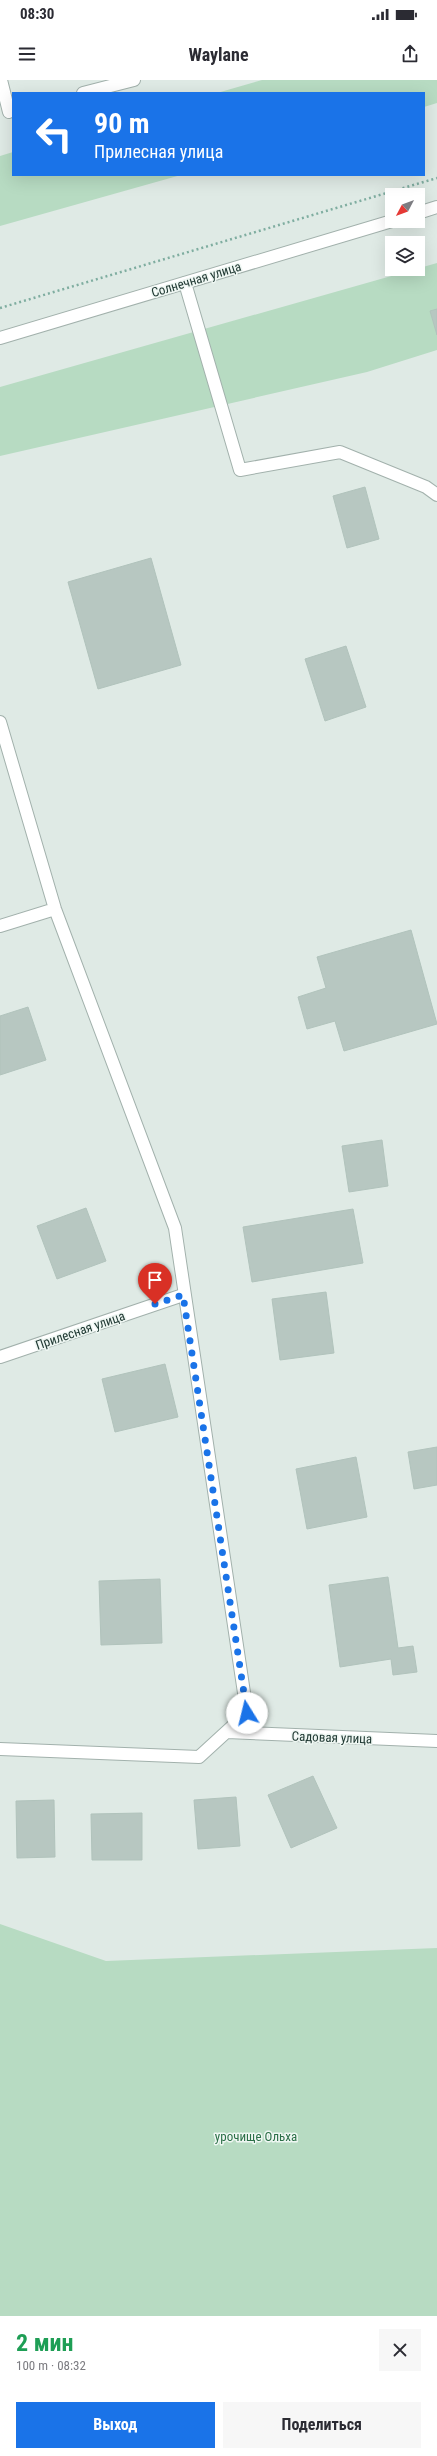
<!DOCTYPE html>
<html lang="ru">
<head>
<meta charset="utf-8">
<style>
  body { margin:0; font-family:"Roboto Condensed",sans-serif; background:#f7f7f7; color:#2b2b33; height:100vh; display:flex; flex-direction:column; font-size:15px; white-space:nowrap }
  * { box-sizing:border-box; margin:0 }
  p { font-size:13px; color:#7c7c81 }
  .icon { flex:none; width:22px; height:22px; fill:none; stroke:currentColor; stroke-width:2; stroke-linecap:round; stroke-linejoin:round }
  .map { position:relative; height:2236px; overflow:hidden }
  .drawer { display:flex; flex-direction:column; background:#fff; flex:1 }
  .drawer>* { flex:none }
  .banner { position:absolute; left:12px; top:12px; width:413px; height:84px; border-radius:0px; box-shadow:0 4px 16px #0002; background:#1a73e8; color:#fff; overflow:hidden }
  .needle { width:26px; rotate:229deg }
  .tools { position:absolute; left:385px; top:108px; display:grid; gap:8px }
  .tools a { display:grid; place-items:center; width:40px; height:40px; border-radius:0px; background:#fff; box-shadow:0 4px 16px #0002; font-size:20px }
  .pin { position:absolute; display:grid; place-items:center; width:34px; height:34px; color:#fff; margin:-41px -17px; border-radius:50% 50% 50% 0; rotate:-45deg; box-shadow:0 0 4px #0007 }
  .pin .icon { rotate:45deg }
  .me { position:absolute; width:44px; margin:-22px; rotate:351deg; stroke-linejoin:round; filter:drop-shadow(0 0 3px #0008) }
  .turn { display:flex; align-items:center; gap:14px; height:84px; padding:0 16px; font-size:18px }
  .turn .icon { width:52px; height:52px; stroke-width:2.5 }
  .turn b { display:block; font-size:28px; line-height:34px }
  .round { display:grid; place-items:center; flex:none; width:42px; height:42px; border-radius:0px; background:#f7f7f7 }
  .summary { display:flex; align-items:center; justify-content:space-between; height:68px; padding:0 16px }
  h1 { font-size:24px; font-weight:700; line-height:30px; color:#1e9e55 }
  .action { display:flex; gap:8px; margin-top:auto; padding:8px 16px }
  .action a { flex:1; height:46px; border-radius:0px; background:#1a73e8; color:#fff; font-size:16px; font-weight:700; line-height:46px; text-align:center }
  .action a+a { background:#f7f7f7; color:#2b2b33 }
  .status { display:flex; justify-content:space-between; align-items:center; height:28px; padding:0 20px; background:#fff; direction:ltr }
  .status svg { height:11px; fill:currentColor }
  header { display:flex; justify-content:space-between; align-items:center; height:52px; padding:0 16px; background:#fff; font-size:18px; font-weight:700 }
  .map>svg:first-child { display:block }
</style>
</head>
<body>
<div class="status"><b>08:30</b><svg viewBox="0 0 49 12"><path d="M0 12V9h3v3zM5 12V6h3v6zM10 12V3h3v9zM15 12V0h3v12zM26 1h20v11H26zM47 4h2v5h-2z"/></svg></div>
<header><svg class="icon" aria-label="menu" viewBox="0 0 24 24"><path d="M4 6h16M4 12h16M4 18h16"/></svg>Waylane<svg class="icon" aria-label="share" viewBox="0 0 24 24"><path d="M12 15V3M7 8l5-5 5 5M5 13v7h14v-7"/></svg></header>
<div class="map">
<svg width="437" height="2236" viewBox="0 0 437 2236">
  <rect width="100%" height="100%" fill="#dfeae5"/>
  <path fill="#b7dbc2" d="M 262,0 L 437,0 L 437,23 L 424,27 L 424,13 L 217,13 Z
    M 13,72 L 13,95 L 181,95 L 0,146 L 0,76 Z
    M 437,183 L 437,270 L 367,292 L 0,376 L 0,307 Z
    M 0,1844 L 106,1881 L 437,1868 L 437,2236 L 0,2236 Z"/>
  <path fill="#b7c7c1" stroke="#b1c3bc" d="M 437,229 L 437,255 L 430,231 Z
    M 365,407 L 379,459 L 347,468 L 333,416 Z
    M 151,478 L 181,585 L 98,609 L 68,502 Z
    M 346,566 L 366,627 L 325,641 L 305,579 Z
    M 411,850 L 437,944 L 344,971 L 335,941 L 307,949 L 298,917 L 326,908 L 317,877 Z
    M 28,927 L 46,980 L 0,995 L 0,936 Z
    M 382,1060 L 388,1106 L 349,1112 L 342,1066 Z
    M 86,1128 L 106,1181 L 57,1199 L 37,1146 Z
    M 353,1129 L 363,1183 L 252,1202 L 243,1147 Z
    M 326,1212 L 334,1273 L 280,1280 L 272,1219 Z
    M 165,1284 L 178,1337 L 115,1352 L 102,1299 Z
    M 437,1367 L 437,1405 L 414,1409 L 408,1372 Z
    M 356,1377 L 367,1437 L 307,1449 L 296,1389 Z
    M 388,1497 L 398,1568 L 413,1566 L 417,1592 L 393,1595 L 391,1579 L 340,1587 L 329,1505 Z
    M 160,1499 L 162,1563 L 101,1565 L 99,1501 Z
    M 313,1696 L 337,1748 L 291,1768 L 268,1715 Z
    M 236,1717 L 240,1766 L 198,1769 L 194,1720 Z
    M 54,1720 L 55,1777 L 17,1778 L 16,1721 Z
    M 142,1733 L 142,1780 L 92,1780 L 91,1734 Z"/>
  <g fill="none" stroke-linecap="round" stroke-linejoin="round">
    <g stroke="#a2b1ac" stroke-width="14">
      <path id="service" d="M 185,203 L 240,390 L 340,372 L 426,407 L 437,415"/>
    </g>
    <g stroke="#a2b1ac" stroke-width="14">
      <path id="minor" d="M 1,0 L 9,32
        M 83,13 L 134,0
        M 0,642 L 55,829 L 175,1148 L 247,1633 L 199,1677 L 0,1669
        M 0,846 L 55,829
        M 0,1277 L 183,1215
        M 227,1652 L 437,1661"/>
    </g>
    <g stroke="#a2b1ac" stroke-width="14">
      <path id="tertiary" d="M 418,133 L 437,127
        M 0,258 L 392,141"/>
    </g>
    <path stroke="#7fada0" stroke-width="2.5" stroke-dasharray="2 3" stroke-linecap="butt" d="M 0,228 L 437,98"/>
    <use href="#service" stroke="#fff" stroke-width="12"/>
    <use href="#minor" stroke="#fff" stroke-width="12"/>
    <use href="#tertiary" stroke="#fff" stroke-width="12"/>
  </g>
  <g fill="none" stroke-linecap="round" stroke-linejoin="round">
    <path stroke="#1a73e8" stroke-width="7" stroke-dasharray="0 12.6" d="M 155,1224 L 183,1215 L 247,1633"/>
  </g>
  <g text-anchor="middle" stroke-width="3" stroke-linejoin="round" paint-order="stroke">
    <g font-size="13" fill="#203933" stroke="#eff7f3">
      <text transform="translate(196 199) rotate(-17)" y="5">Солнечная улица</text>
      <text transform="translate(80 1250) rotate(-19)" y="5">Прилесная улица</text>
      <text transform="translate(332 1657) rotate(2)" y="5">Садовая улица</text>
    </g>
    <g font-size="13" fill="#2b6f47" stroke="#eff7f3">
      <text x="256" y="2061">урочище Ольха</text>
    </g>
  </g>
</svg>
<div class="tools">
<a><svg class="needle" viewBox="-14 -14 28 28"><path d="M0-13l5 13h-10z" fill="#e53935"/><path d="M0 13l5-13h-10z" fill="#7c7c81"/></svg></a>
<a><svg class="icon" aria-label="layers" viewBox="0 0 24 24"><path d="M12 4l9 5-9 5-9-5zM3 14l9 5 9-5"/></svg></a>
</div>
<div class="pin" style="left:155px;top:1224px;background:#d93025"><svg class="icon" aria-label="arrive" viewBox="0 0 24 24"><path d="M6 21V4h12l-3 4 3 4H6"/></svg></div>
<svg class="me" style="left:247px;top:1633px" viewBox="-20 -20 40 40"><circle r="19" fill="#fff"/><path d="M0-13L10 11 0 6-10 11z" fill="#1a73e8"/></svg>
<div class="banner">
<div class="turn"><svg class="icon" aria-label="left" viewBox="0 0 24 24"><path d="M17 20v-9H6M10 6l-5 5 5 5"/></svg><div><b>90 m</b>Прилесная улица</div></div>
</div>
</div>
<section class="drawer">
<div class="summary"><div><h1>2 мин</h1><p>100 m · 08:32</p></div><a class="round"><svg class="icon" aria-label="close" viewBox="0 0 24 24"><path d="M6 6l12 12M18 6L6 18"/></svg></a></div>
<div class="action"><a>Выход</a><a>Поделиться</a></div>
</section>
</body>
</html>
